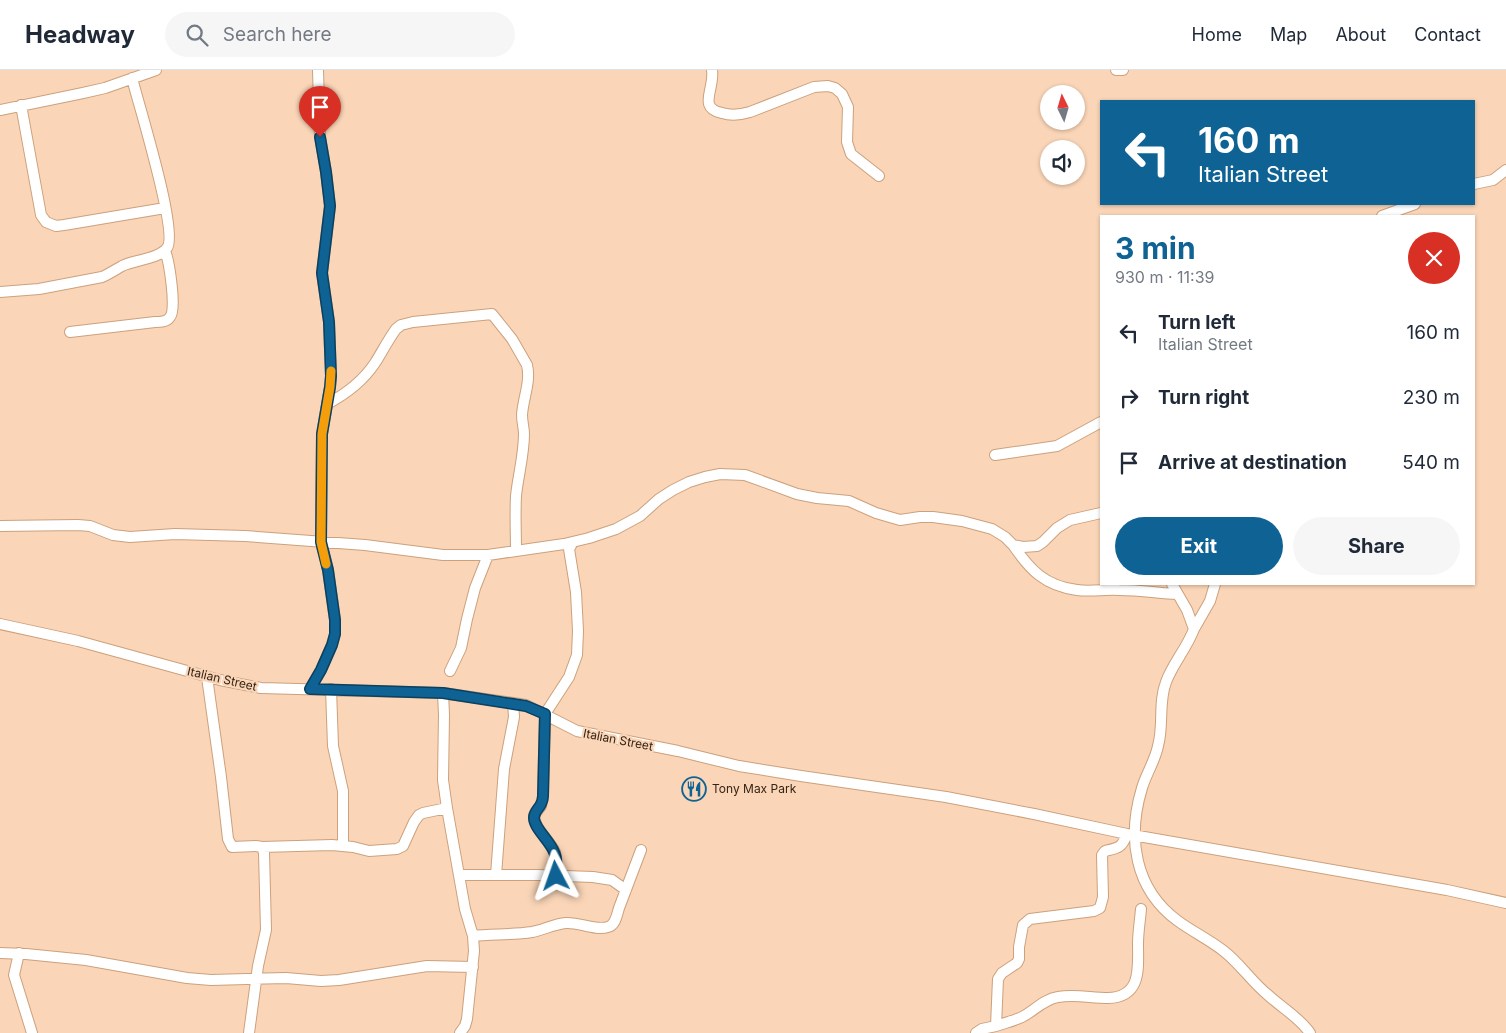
<!DOCTYPE html>
<html lang="en">
<head>
<meta charset="utf-8">
<style>
  body { margin:0; font-family:Inter,sans-serif; background:#f6f6f7; color:#1f2937; height:100vh; display:flex; flex-direction:column; font-size:19px; white-space:nowrap }
  * { box-sizing:border-box; margin:0 }
  p { font-size:16px; color:#747a83 }
  .icon { flex:none; width:28px; height:28px; fill:none; stroke:currentColor; stroke-width:2; stroke-linecap:round; stroke-linejoin:round }
  .map { position:relative; flex:1; overflow:hidden }
  .side { position:absolute; left:1100px; top:145px; width:375px; height:370px; display:flex; flex-direction:column; background:#fff; border-radius:0px; box-shadow:0 1px 4px #0004 }
  .side>* { flex:none }
  .hud { position:absolute; left:1100px; top:30px; width:375px; height:105px; border-radius:0px; box-shadow:0 1px 4px #0004; background:#0f6394; color:#fff; overflow:hidden }
  .needle { width:32px; rotate:355deg }
  .fabs { position:absolute; left:1040px; top:15px; display:grid; gap:10px }
  .fabs a { display:grid; place-items:center; width:45px; height:45px; border-radius:50%; background:#fff; box-shadow:0 1px 4px #0004; font-size:25px }
  .pin { position:absolute; display:grid; place-items:center; width:42px; height:42px; color:#fff; margin:-51px -21px; border-radius:50% 50% 50% 0; rotate:-45deg; box-shadow:0 0 5px #0007 }
  .pin .icon { rotate:45deg }
  .me { position:absolute; width:55px; margin:-28px; rotate:356deg; stroke-linejoin:round; filter:drop-shadow(0 0 4px #0008) }
  .turn { display:flex; align-items:center; gap:18px; height:105px; padding:0 15px; font-size:22px }
  .turn .icon { width:65px; height:65px; stroke-width:2.5 }
  .turn b { display:block; font-size:35px; line-height:42px }
  .round { display:grid; place-items:center; flex:none; width:52px; height:52px; border-radius:26px; background:#f6f6f7 }
  .overview { display:flex; align-items:center; justify-content:space-between; height:85px; padding:0 15px }
  h1 { font-size:30px; font-weight:700; line-height:38px; color:#0f6394 }
  .primary-button { display:flex; gap:10px; margin-top:auto; padding:10px 15px }
  .primary-button a { flex:1; height:58px; border-radius:30px; background:#0f6394; color:#fff; font-size:20px; font-weight:700; line-height:58px; text-align:center }
  .primary-button a+a { background:#f6f6f7; color:#1f2937 }
  ul { padding:0; list-style:none }
  li { display:flex; align-items:center; gap:15px; height:65px; padding:0 15px }
  li div { flex:1 }
  li b { display:block; font-size:19px }
  li em { font-style:normal }
  header { display:flex; align-items:center; gap:30px; box-sizing:border-box; height:70px; padding:0 25px; background:#fff; border-bottom:1px solid #e0e1e3 }
  header strong { font-size:24px }
  nav { display:flex; gap:28px; margin-inline-start:auto; font-size:18px }
  .search { width:350px; height:45px; background:#f6f6f7; display:flex; align-items:center; gap:12px; box-sizing:border-box; padding:0 18px; border-radius:28px; color:#747a83; font-size:19px }
  .map>svg:first-child { display:block }
</style>
</head>
<body>
<header>
<strong>Headway</strong>
<div class="search"><svg class="icon" aria-label="search" viewBox="0 0 24 24"><circle cx="10" cy="10" r="6"/><path d="M15 15l6 6"/></svg>Search here</div>
<nav><a>Home</a><a>Map</a><a>About</a><a>Contact</a></nav>
</header>
<div class="map">
<svg width="1506" height="963" viewBox="0 0 1506 963">
  <rect width="100%" height="100%" fill="#fad5b7"/>
  <g fill="none" stroke-linecap="round" stroke-linejoin="round">
    <g stroke="#cca17c" stroke-width="12">
      <path id="minor" d="M 712,0 C 715,19 697,38 722,43 C 732,46 740,45 750,42 L 814,17 L 828,16 L 835,18 L 842,24 L 848,37 L 847,72 L 851,84 L 879,106
        M 1116,0 L 1123,0
        M 21,35 L 41,145 L 46,152 L 56,156 L 64,155 L 165,138
        M 0,40 L 83,23 L 105,18 L 156,0
        M 1474,114 L 1493,110 L 1506,100
        M 1382,146 L 1415,134
        M 0,222 L 39,219 L 102,207 C 109,204 115,200 122,196 C 134,190 159,189 167,178 C 179,163 138,33 132,8
        M 70,262 L 155,252 C 160,252 167,252 170,247 C 177,240 169,190 165,181
        M 327,334 C 346,324 363,311 375,293 C 382,282 388,270 396,259 L 401,255 L 413,252 L 492,244 L 512,269 L 527,295 C 531,312 523,328 522,345 C 522,352 524,358 524,364 C 524,385 518,406 516,426 C 515,444 516,463 516,481
        M 995,385 L 1057,376 L 1101,352
        M 0,456 L 78,455 L 90,456 L 113,465 L 130,467 L 175,464 L 245,466 L 365,475 L 443,485 L 488,485 L 564,474 L 589,468 L 616,459 L 640,446 L 659,429 L 673,420 L 689,412 L 705,407 L 720,404 L 745,405 L 797,424 L 817,428 L 849,431 L 876,443 L 900,450 L 920,447 L 933,447 L 962,451 L 992,459 L 1005,467 L 1013,475 L 1023,477 L 1037,476 L 1043,472 L 1057,458 L 1070,450 L 1101,443
        M 1013,475 C 1030,500 1045,516 1077,520 C 1091,522 1105,519 1119,520 C 1139,520 1158,523 1177,524
        M 1172,514 L 1187,540 L 1194,559 C 1187,578 1173,593 1166,612 C 1158,633 1164,655 1158,676 C 1155,691 1146,704 1142,718 C 1127,767 1134,819 1178,851 C 1193,862 1210,870 1225,882 C 1241,895 1252,912 1268,925 C 1282,938 1299,947 1310,963
        M 0,554 L 78,571 L 220,610 L 261,618 L 443,623 L 513,633 L 526,635 L 577,661 L 678,681 L 739,696 L 801,706 L 946,727 L 1034,744 L 1127,764 L 1447,820 L 1506,833
        M 1194,559 L 1210,531 L 1215,514
        M 450,601 L 461,578 L 467,549 L 475,518 L 488,485
        M 207,607 L 221,707 L 228,769 L 232,777 L 256,776 L 262,777 L 264,783 L 266,860 L 258,896 L 249,963
        M 310,619 L 321,600 L 332,575 L 335,564 L 335,550 L 328,500 L 321,472 L 322,364 L 330,317 L 331,306 L 329,252 L 322,203 L 330,136 L 326,102 L 320,67 L 318,0
        M 331,619 L 333,676 L 343,721 L 343,776
        M 443,623 L 444,645 L 443,710 L 447,738 L 465,839 L 473,866 L 474,881 L 467,949 L 465,956 L 460,963
        M 262,777 L 332,775 L 353,777 L 369,781 L 397,779 L 403,776 L 414,752 L 419,745 L 423,743 L 447,738
        M 459,805 L 537,805 L 593,807 L 612,810 L 626,820
        M 496,805 L 504,699 L 514,647 L 513,633
        M 556,806 C 556,798 557,790 555,782 C 549,769 534,759 534,745 L 541,736 L 543,726 L 545,644 L 569,607 L 577,585 L 578,561 L 576,522 L 569,479 L 573,472
        M 473,866 C 492,864 512,865 532,862 C 543,860 554,854 566,853 C 579,852 595,861 608,857 C 616,855 617,844 619,838 L 641,780
        M 0,883 L 26,884 L 86,890 L 187,908 L 211,910 L 286,908 L 321,911 L 339,910 L 427,896 L 473,897
        M 19,883 L 14,905 L 32,963
        M 996,956 C 1004,953 1014,951 1022,947 C 1034,941 1044,929 1058,927 C 1075,924 1091,928 1108,928 C 1142,927 1138,898 1138,874 C 1138,862 1140,851 1141,839
        M 976,963 L 982,959 L 996,956 L 998,909 L 1002,903 L 1017,893 L 1019,889 L 1019,877 L 1023,855 L 1030,849 L 1094,841 L 1100,838 L 1103,827 L 1102,785 L 1105,781 C 1118,778 1122,778 1127,764"/>
    </g>
    <use href="#minor" stroke="#fff" stroke-width="10"/>
  </g>
  <g fill="none" stroke-linecap="round" stroke-linejoin="round">
    <g stroke="#0a4060" stroke-width="12">
      <path id="route" d="M 320,67 L 326,102 L 330,136 L 322,203 L 329,252 L 331,306 L 330,317 L 322,364 L 321,472 L 328,500 L 335,550 L 335,564 L 332,575 L 321,600 L 310,619 L 443,623 L 526,636 L 545,644 L 543,726 C 543,728 542,732 541,734 C 539,739 534,741 534,748 C 534,758 550,771 554,782 C 558,789 556,798 556,806"/>
    </g>
    <use href="#route" stroke="#0f6394" stroke-width="9"/>
    <path stroke="#f59e0b" stroke-width="9" d="M 326,494 L 321,472 L 322,364 L 330,317 L 331,301"/>
  </g>
  <defs>
    <g id="restaurant-ring" transform="scale(1.25)"><circle r="9.5" fill="#fad5b7" stroke="#0f6394" stroke-width="1.5"/><path d="M-5-6h1v4h1v-4h1v4h1v-4h1v5L-1.5 .5V6h-2V.5L-5-1ZM5-6V6H3V1.5H1.5Q1.5-4 5-6Z" fill="#0f6394"/></g>
  </defs>
  <g fill-rule="evenodd">
    <use href="#restaurant-ring" x="694" y="719"/>
  </g>
  <g text-anchor="middle" stroke-width="4.5" stroke-linejoin="round" paint-order="stroke">
    <g font-size="12" fill="#352415" stroke="#fad5b7">
      <text transform="translate(222 609) rotate(13)" y="4">Italian Street</text>
      <text transform="translate(618 670) rotate(11)" y="4">Italian Street</text>
    </g>
    <g font-size="12" fill="#352415" stroke="#fad5b7" text-anchor="start">
      <text x="712" y="723">Tony Max Park</text>
    </g>
  </g>
</svg>
<div class="fabs">
<a><svg class="needle" viewBox="-14 -14 28 28"><path d="M0-13l5 13h-10z" fill="#e53935"/><path d="M0 13l5-13h-10z" fill="#747a83"/></svg></a>
<a><svg class="icon" aria-label="sound" viewBox="0 0 24 24"><path d="M4 9h4l5-4v14l-5-4H4zM17 9q2 3 0 6"/></svg></a>
</div>
<div class="pin" style="left:320px;top:67px;background:#d93025"><svg class="icon" aria-label="arrive" viewBox="0 0 24 24"><path d="M6 21V4h12l-3 4 3 4H6"/></svg></div>
<svg class="me" style="left:556px;top:806px" viewBox="-20 -20 40 40"><path d="M0-17L14 15 0 8-14 15z" fill="#0f6394" stroke="#fff" stroke-width="4"/></svg>
<div class="hud">
<div class="turn"><svg class="icon" aria-label="left" viewBox="0 0 24 24"><path d="M17 20v-9H6M10 6l-5 5 5 5"/></svg><div><b>160 m</b>Italian Street</div></div>
</div>
<section class="side">
<div class="overview"><div><h1>3 min</h1><p>930 m · 11:39</p></div><a class="round" style="background:#d93025;color:#fff"><svg class="icon" aria-label="close" viewBox="0 0 24 24"><path d="M6 6l12 12M18 6L6 18"/></svg></a></div>
<ul>
<li><svg class="icon" aria-label="left" viewBox="0 0 24 24"><path d="M17 20v-9H6M10 6l-5 5 5 5"/></svg><div><b>Turn left</b><p>Italian Street</p></div><em>160 m</em></li>
<li><svg class="icon" aria-label="right" viewBox="0 0 24 24"><path d="M7 20v-9h11M14 6l5 5-5 5"/></svg><div><b>Turn right</b></div><em>230 m</em></li>
<li><svg class="icon" aria-label="arrive" viewBox="0 0 24 24"><path d="M6 21V4h12l-3 4 3 4H6"/></svg><div><b>Arrive at destination</b></div><em>540 m</em></li>
</ul>
<div class="primary-button"><a>Exit</a><a>Share</a></div>
</section>
</div>
</body>
</html>
